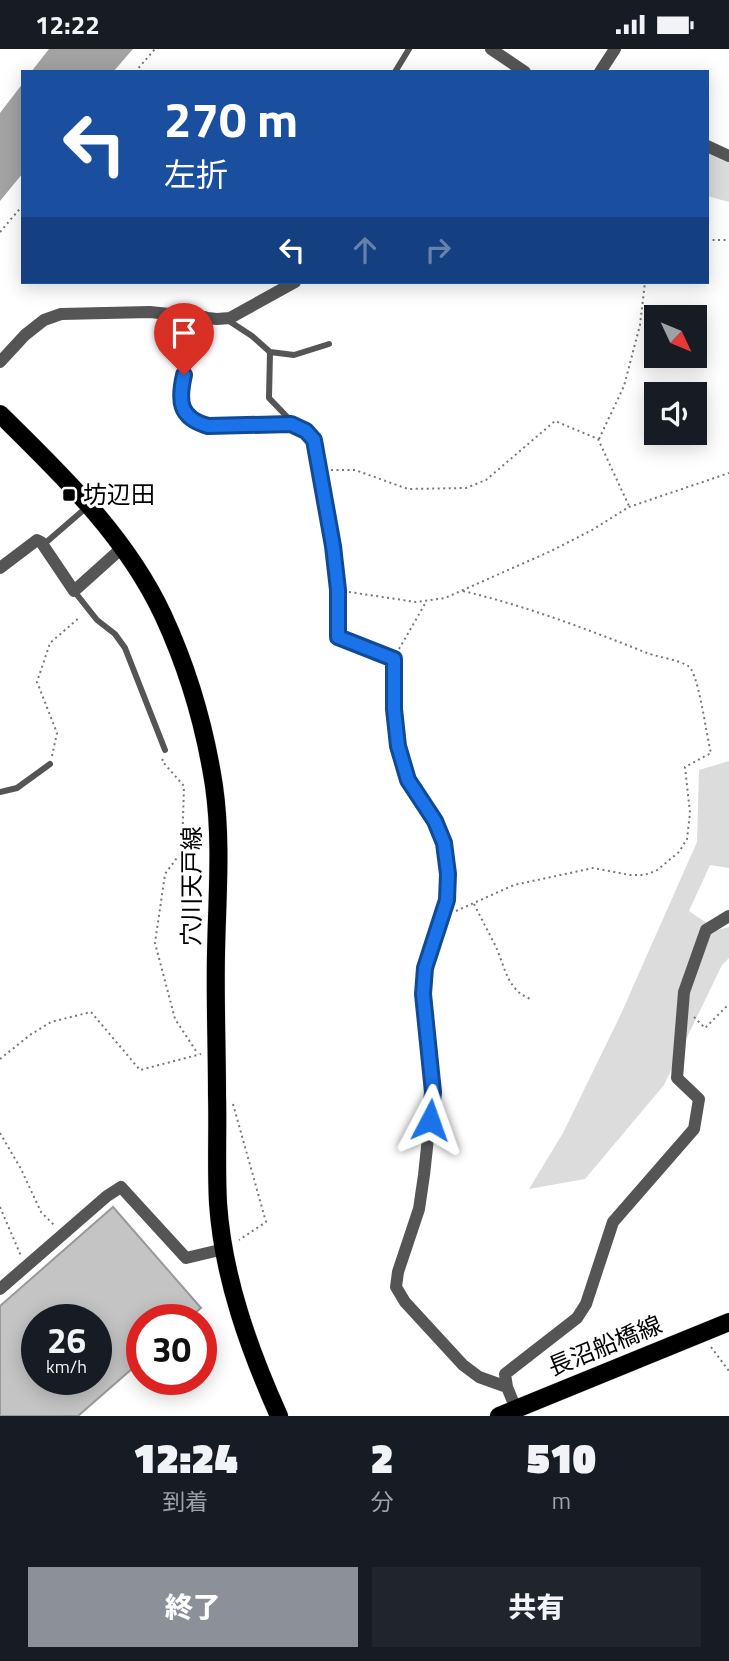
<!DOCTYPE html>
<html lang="ja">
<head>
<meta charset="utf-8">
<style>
  body { margin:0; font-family:"Titillium Web","Noto Sans JP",sans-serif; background:#20242c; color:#f1f3f6; height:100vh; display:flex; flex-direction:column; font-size:26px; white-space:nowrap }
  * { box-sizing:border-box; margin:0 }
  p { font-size:23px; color:#9ea1a6 }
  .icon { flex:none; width:38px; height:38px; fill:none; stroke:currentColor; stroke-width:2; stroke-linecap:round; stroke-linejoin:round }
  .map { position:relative; height:1367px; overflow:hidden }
  .panel { display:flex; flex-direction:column; background:#171b24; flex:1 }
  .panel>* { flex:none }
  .top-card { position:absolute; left:21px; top:21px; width:688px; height:214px; border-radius:0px; box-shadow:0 4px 18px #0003; background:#1a4fa0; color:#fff; overflow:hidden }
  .needle { width:46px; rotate:134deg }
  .tools { position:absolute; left:644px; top:256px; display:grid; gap:14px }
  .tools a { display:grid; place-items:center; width:63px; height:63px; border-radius:0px; background:#171b24; box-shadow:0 4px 18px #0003; font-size:35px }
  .speed { position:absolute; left:21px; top:1255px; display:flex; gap:14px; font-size:35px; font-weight:700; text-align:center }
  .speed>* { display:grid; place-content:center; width:91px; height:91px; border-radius:50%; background:#171b24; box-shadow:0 4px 18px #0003; line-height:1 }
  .speed small { font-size:18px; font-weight:400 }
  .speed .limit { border:10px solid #d22; background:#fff; color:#111 }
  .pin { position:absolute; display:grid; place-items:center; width:60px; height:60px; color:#fff; margin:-72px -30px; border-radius:50% 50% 50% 0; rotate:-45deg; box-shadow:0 0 7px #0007 }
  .pin .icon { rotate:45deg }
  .me { position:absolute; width:77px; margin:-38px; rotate:4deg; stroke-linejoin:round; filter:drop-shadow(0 0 5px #0008) }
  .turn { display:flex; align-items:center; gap:24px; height:147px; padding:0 28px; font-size:32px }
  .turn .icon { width:91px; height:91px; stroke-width:2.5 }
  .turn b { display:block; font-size:49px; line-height:60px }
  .lanes { display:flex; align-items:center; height:66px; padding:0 28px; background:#0003; justify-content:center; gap:35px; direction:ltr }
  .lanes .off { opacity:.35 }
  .eta { display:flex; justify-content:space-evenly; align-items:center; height:119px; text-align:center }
  .eta b { font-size:42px; font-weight:800; line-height:49px }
  .button { display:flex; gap:14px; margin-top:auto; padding:14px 28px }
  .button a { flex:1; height:80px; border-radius:0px; background:#8c9099; color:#fff; font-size:28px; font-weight:800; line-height:80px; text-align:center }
  .button a+a { background:#20242c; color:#f1f3f6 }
  .status { display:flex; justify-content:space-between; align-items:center; height:49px; padding:0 35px; background:#171b24; direction:ltr }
  .status svg { height:19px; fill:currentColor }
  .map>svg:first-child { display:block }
</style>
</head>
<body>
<div class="status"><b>12:22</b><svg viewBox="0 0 49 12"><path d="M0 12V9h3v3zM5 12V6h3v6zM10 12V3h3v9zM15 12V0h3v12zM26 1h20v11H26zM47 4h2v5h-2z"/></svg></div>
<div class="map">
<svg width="729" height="1367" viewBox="0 0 729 1367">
  <rect width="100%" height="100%" fill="#fff"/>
  <path fill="#dcdcdc" d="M 707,100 L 729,106 L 729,153 L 707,147 Z
    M 729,712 L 729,819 L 710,816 L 689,862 L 717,881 L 729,878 L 729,909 L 722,916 L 664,1036 L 585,1130 L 529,1140 L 563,1084 L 620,967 L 697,793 L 699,721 Z"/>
  <path fill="#a3a3a3" d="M 49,0 L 133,0 L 113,23 L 31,23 Z
    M 23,34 L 23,124 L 0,152 L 0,64 Z"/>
  <path fill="#c4c4c4" stroke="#999" stroke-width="2" fill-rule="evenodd" d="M 113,1158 L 201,1259 L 188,1270 L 142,1270 L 142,1311 L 78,1367 L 0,1367 L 0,1257 ZM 37,1270 L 96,1270 L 96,1330 L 37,1330 Z"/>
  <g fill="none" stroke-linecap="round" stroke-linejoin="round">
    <g stroke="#dbdbdb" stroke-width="19">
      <path id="primary" d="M 0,365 C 62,426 126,487 163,566 C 188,620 205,678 214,737 C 222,792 217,849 216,905 C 215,952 217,999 217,1046 C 218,1082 216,1118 218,1154 C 223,1228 249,1300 279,1367
        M 499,1367 L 729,1273"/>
    </g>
    <path stroke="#777" stroke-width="2" stroke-dasharray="2 3.5" stroke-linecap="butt" d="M 135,23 L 155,0
      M 0,183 L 23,156
      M 707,191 L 729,191
      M 599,390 L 624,337 L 640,276 L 645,233
      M 331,421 L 355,421 L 408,440 L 466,439 L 486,431 L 555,372 L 598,390 L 629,457
      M 349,543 L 416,553 L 445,549 L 551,502 L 592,481 L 629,458 L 729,424
      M 399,600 L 426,553
      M 52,707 L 57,684 L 37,633 L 50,594 L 80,568
      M 163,710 L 162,712 L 184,737 L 182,802 L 165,825 L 155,894 L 175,970 L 198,1005
      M 474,855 C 481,869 488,882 495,896 C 505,917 507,942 531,950
      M 456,862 L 514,836 L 593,819 L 630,826 L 644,826 L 656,822 L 679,803 L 687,790 L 690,764 L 685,718 L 711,704 C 706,684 700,635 691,620 C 687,612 657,608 647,604 C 587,580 526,557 463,542
      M 694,968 L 705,979 L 729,955
      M 0,1010 L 30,986 L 51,973 L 91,963 L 140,1021 L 201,1005
      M 233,1055 L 266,1173 L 239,1191
      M 0,1084 L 21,1120 L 41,1163 L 55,1177
      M 0,1158 L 21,1207
      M 711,1298 L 729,1322"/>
    <path stroke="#555" stroke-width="6" d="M 395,23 L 409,0
      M 226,270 L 252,287 L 270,303 L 294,306 L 329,295
      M 270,303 L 269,349 L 294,375
      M 43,496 L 87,458
      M 74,542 L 97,571 L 115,585 L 125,599 L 165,701
      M 0,743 L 17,739 L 50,715"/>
    <path stroke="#555" stroke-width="12" d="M 491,0 L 525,23
      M 600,23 L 615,0
      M 707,97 L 729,107
      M 205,268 C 192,302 156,362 208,377 L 291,375 L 306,382 L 314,391 L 333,497 L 338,541 L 338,588 L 394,610 L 394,660 L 398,697 L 409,731 L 435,772 L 444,794 L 448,825 L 447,851 L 425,919 L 423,945 L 433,1043 L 424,1126 L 419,1160 L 398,1223 L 396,1238 L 405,1253 L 463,1316 L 479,1328 L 507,1338 L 516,1360
      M 0,313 L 25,286 L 44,271 L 61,265 L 150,263 L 217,270 L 230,269 L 295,233
      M 0,519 L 37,491 L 41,493 L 74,542 L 123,498
      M 0,1240 L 107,1147 L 121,1138 L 186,1209 L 224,1200
      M 507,1338 L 505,1325 L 577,1269 L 586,1255 L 613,1173 L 694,1080 L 699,1050 L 677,1029 L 684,943 L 706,881 L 729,867"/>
    <use href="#primary" stroke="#000" stroke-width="18"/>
  </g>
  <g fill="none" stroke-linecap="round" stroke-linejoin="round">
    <g stroke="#114b97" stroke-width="18">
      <path id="route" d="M 184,326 C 178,352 179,369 208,377 L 291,375 L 306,382 L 314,391 L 333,497 L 338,541 L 338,588 L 394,610 L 394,660 L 398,697 L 408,731 L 435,772 L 444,794 L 448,825 L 447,851 L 425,919 L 423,945 L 433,1043 L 430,1071"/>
    </g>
    <use href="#route" stroke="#1a73e8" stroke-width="12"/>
  </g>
  <rect fill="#000" stroke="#fff" stroke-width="2.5" x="62" y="439" width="14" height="14" rx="3.5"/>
  <g text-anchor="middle" stroke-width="6" stroke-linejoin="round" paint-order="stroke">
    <g font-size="24" fill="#000" stroke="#fff" text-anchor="start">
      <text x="83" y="454">坊辺田</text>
    </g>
    <g font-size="24" fill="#000" stroke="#fff">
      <text transform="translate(192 837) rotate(-90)" y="8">穴川天戸線</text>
      <text transform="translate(605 1297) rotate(-22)" y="8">長沼船橋線</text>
    </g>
  </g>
</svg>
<div class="tools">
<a><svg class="needle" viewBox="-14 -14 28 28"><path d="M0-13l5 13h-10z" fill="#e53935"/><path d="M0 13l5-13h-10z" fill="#9ea1a6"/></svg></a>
<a><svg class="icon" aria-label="sound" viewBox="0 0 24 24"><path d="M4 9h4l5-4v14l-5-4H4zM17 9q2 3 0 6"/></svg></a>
</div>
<div class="speed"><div>26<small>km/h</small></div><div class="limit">30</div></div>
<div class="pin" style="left:184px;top:326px;background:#d93025"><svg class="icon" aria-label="arrive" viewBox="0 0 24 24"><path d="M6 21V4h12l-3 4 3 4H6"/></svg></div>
<svg class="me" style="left:430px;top:1071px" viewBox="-20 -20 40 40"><path d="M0-17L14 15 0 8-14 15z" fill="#1a73e8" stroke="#fff" stroke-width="4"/></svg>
<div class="top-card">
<div class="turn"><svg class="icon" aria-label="left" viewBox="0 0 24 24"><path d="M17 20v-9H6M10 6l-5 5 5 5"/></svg><div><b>270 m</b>左折</div></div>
<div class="lanes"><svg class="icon" aria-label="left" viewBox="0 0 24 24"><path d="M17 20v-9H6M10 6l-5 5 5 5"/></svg><svg class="icon off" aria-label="ahead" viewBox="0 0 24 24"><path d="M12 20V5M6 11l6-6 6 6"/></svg><svg class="icon off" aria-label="right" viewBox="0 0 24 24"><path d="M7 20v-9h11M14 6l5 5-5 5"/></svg></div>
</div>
</div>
<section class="panel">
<div class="eta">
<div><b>12:24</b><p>到着</p></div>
<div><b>2</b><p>分</p></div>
<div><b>510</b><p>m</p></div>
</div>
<div class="button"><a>終了</a><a>共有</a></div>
</section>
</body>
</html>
